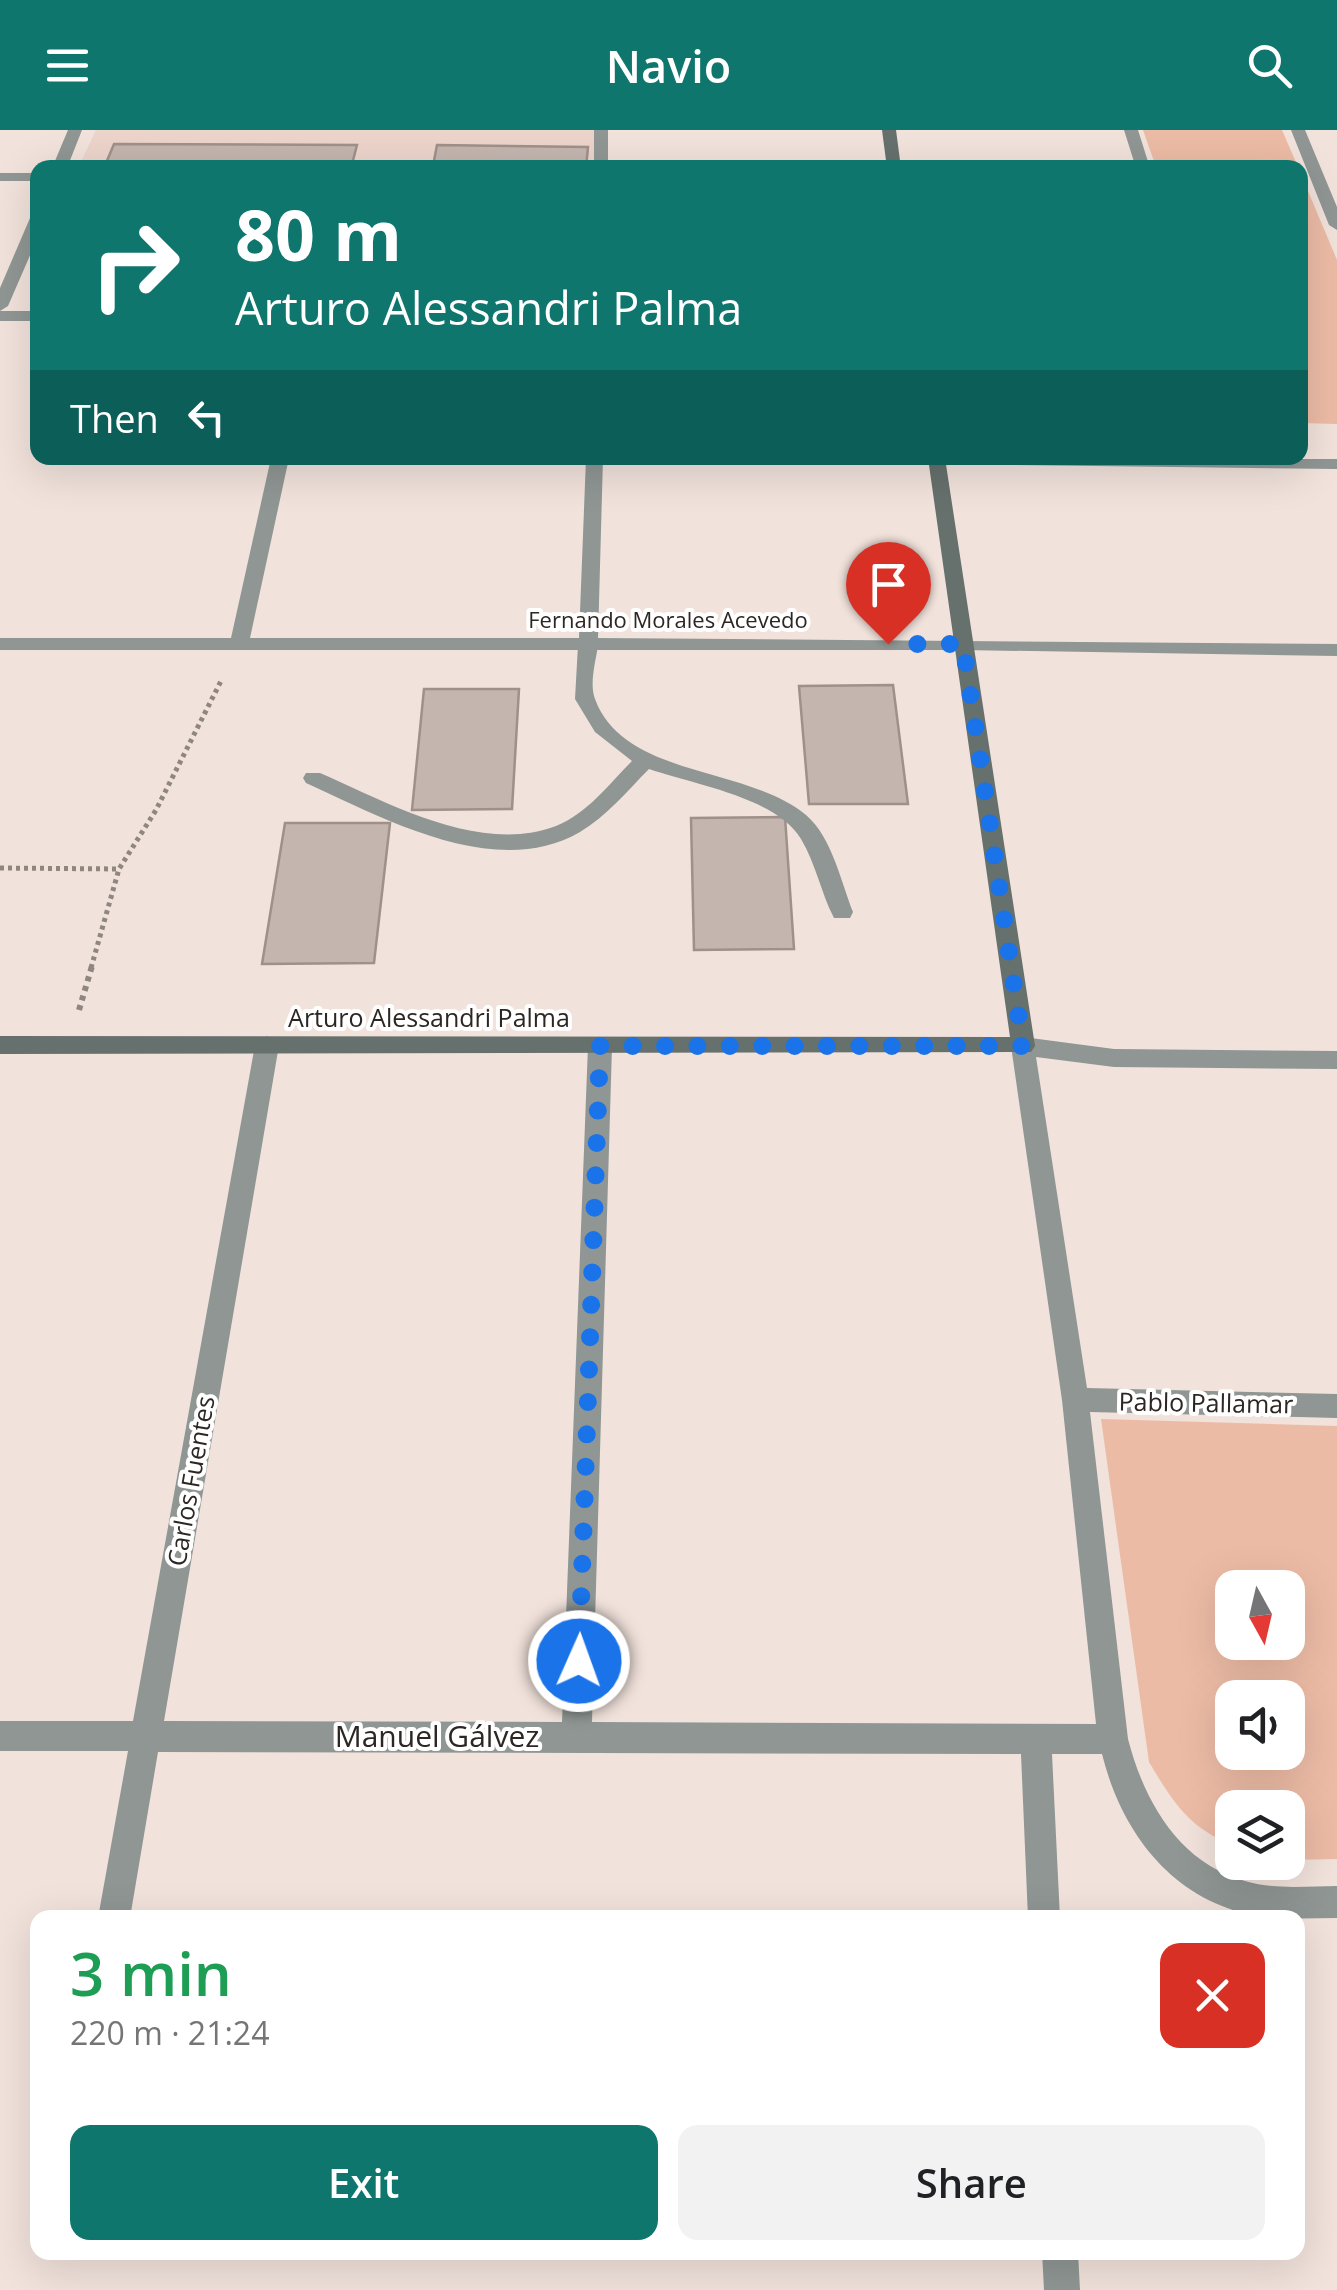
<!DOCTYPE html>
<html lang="en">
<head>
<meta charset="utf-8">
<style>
  body { margin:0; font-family:"Open Sans",sans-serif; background:#f2f2f2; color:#202124; height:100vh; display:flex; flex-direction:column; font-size:38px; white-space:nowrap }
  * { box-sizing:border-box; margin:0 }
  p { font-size:32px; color:#757577 }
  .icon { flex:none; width:55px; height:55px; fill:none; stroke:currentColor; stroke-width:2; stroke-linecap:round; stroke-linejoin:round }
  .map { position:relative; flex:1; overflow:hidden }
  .sheet { position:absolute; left:30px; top:1780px; width:1275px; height:350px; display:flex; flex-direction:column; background:#fff; border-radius:20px; box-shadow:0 10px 40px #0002 }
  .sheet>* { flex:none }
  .guide { position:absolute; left:30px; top:30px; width:1278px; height:305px; border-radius:20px; box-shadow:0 10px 40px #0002; background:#0f766e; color:#fff; overflow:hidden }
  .needle { width:65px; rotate:172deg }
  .controls { position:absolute; left:1215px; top:1440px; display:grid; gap:20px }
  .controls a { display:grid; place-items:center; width:90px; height:90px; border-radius:20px; background:#fff; box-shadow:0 10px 40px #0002; font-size:50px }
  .pin { position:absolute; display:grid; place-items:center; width:85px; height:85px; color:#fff; margin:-102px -42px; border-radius:50% 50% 50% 0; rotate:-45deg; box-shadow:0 0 10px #0007 }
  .pin .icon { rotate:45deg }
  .me { position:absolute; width:110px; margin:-55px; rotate:2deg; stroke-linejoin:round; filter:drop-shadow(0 0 8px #0008) }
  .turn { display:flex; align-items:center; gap:35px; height:210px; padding:0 40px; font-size:45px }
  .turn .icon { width:130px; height:130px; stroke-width:2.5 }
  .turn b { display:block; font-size:70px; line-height:85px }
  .then { display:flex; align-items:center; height:95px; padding:0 40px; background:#0003; gap:20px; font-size:38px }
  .round { display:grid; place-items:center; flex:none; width:105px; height:105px; border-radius:20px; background:#f2f2f2 }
  .headline { display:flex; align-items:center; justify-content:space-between; height:170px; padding:0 40px }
  h1 { font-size:60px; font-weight:600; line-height:75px; color:#1e9e55 }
  .button { display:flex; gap:20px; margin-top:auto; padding:20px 40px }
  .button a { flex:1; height:115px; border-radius:20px; background:#0f766e; color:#fff; font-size:40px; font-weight:600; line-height:115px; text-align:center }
  .button a+a { background:#f2f2f2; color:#202124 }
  header { display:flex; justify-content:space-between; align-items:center; height:130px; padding:0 40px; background:#0f766e; color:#fff; font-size:45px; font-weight:600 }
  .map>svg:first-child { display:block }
</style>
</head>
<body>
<header><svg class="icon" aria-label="menu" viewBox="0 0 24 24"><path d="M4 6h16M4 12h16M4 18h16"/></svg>Navio<svg class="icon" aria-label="search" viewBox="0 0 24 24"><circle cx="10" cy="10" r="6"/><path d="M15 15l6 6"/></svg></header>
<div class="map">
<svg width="1337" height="2160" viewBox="0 0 1337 2160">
  <rect width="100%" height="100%" fill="#f1e2db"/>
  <path fill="#ecd4cb" d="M 96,0 L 599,0 L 598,37 L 78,38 Z"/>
  <path fill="#ecbba5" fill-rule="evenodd" d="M 1143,0 L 1282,0 L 1298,37 L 1156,37 Z
    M 1300,42 L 1337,130 L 1337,294 L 1300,293 Z
    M 1101,1289 L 1337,1296 L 1337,1729 L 1288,1730 L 1288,1678 L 1232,1678 L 1232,1715 C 1188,1697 1173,1672 1149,1632 ZM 1232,1458 L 1288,1458 L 1288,1512 L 1232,1512 ZM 1232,1568 L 1288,1568 L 1288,1622 L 1232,1622 Z"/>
  <path fill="#c4b5af" stroke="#9f908a" stroke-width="2.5" d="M 114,14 L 357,15 L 351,38 L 104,38 Z
    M 437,15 L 588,17 L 586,38 L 433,36 Z
    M 893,555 L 908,674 L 809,674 L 799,556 Z
    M 424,559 L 519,559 L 512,679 L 412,680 Z
    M 785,687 L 794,819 L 694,820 L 691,688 Z
    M 285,693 L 390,693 L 374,833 L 262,834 Z"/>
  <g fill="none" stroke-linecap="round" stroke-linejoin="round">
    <path stroke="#908681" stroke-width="5" stroke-dasharray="4 4" stroke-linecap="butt" d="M 0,738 L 119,739
      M 91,838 L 119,739 L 156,680 L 222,549"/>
    <path stroke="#908681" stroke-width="6" stroke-dasharray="5 5" stroke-linecap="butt" d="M 79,880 L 92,836"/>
    <path fill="#8f9693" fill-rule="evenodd" d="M 588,509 L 598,515 C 596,531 589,553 595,569 C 624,648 748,636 806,685 C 832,707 841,752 853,782 L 850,788 L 834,788 C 821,763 816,734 801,709 C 776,667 692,654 649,639 C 627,661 607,686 580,702 C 496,751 383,688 306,653 L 303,648 L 306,643 L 320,643 C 389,673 480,725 556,696 C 587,684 610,653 632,631 L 595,602 L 575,569 L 578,515 Z"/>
    <path fill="#8f9693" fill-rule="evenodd" d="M 68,0 L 82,0 L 67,38 L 52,38 Z
      M 594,0 L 608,0 L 608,38 L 594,38 Z
      M 1124,0 L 1138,0 L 1150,38 L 1136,38 Z
      M 1291,0 L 1305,0 L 1337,77 L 1337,100 L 1329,95 Z
      M 0,43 L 38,43 L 38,51 L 0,51 Z
      M 38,84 L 38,107 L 8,176 L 0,181 L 0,158 L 30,88 Z
      M 0,181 L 38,181 L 38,191 L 0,191 Z
      M 271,328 L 289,328 L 250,508 L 579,508 L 586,328 L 603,328 L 598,508 L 1337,514 L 1337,526 L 963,520 L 0,520 L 0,508 L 231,508 Z
      M 927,329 L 1337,329 L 1337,339 L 936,334 Z
      M 267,906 L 279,915 L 164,1591 L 562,1592 L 588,916 L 600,907 L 612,916 L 592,1592 L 1096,1594 L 1062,1270 L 1011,916 L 1023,907 L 1114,919 L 1337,921 L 1337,939 L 1114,937 L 1036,927 L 1087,1258 L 1337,1264 L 1337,1288 L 1090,1282 L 1128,1609 C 1144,1671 1179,1733 1245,1751 C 1274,1760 1307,1756 1337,1756 L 1337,1788 C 1308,1788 1281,1790 1253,1785 C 1171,1769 1121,1701 1102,1624 L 1052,1624 L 1060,1788 L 1028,1788 L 1021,1624 L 158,1622 L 130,1788 L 98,1788 L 128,1621 L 0,1621 L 0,1591 L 133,1591 L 255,915 Z
      M 1042,2122 L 1078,2122 L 1080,2160 L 1044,2160 Z"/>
    <path fill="#66706c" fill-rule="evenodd" d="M 882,0 L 896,0 L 901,38 L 887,38 Z
      M 928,328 L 945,328 L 1035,916 L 1031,922 L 0,924 L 0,906 L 1010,907 Z"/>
  </g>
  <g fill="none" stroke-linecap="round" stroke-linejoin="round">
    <path stroke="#1a73e8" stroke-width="18" stroke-dasharray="0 32.4" d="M 579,1531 L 600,916 L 1023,916 L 963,514 L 888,514"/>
  </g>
  <g text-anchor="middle" stroke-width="8" stroke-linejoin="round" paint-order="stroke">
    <g font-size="22" fill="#2d2724" stroke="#fff">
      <text x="668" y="498">Fernando Morales Acevedo</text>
    </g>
    <g font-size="25" fill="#2d2724" stroke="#fff">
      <text x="429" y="897">Arturo Alessandri Palma</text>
      <text transform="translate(1206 1273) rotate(1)" y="9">Pablo Pallamar</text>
      <text transform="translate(191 1351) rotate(-80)" y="9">Carlos Fuentes</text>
    </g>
    <g font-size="30" fill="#2d2724" stroke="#fff">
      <text x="437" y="1617">Manuel Gálvez</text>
    </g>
  </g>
</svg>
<div class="controls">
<a><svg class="needle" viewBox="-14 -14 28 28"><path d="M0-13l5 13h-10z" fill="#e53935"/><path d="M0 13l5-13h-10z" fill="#757577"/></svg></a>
<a><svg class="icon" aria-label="sound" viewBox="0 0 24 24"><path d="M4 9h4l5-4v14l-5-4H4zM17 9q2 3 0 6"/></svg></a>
<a><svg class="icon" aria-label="layers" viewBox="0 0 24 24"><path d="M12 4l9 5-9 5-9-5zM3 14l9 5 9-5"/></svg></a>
</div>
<div class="pin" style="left:888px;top:514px;background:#d93025"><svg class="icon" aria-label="arrive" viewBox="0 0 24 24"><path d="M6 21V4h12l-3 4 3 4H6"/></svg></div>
<svg class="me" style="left:579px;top:1531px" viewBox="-20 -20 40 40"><circle r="17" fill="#1a73e8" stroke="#fff" stroke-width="3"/><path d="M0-11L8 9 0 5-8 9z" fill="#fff"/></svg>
<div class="guide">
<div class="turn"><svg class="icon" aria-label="right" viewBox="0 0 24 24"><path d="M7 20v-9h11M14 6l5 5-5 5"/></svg><div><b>80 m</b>Arturo Alessandri Palma</div></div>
<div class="then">Then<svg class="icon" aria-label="left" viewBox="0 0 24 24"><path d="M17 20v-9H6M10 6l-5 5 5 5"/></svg></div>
</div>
<section class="sheet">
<div class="headline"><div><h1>3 min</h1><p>220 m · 21:24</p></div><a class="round" style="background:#d93025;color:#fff"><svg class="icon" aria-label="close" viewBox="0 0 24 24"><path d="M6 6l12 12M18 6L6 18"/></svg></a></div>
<div class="button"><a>Exit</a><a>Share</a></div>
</section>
</div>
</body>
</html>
